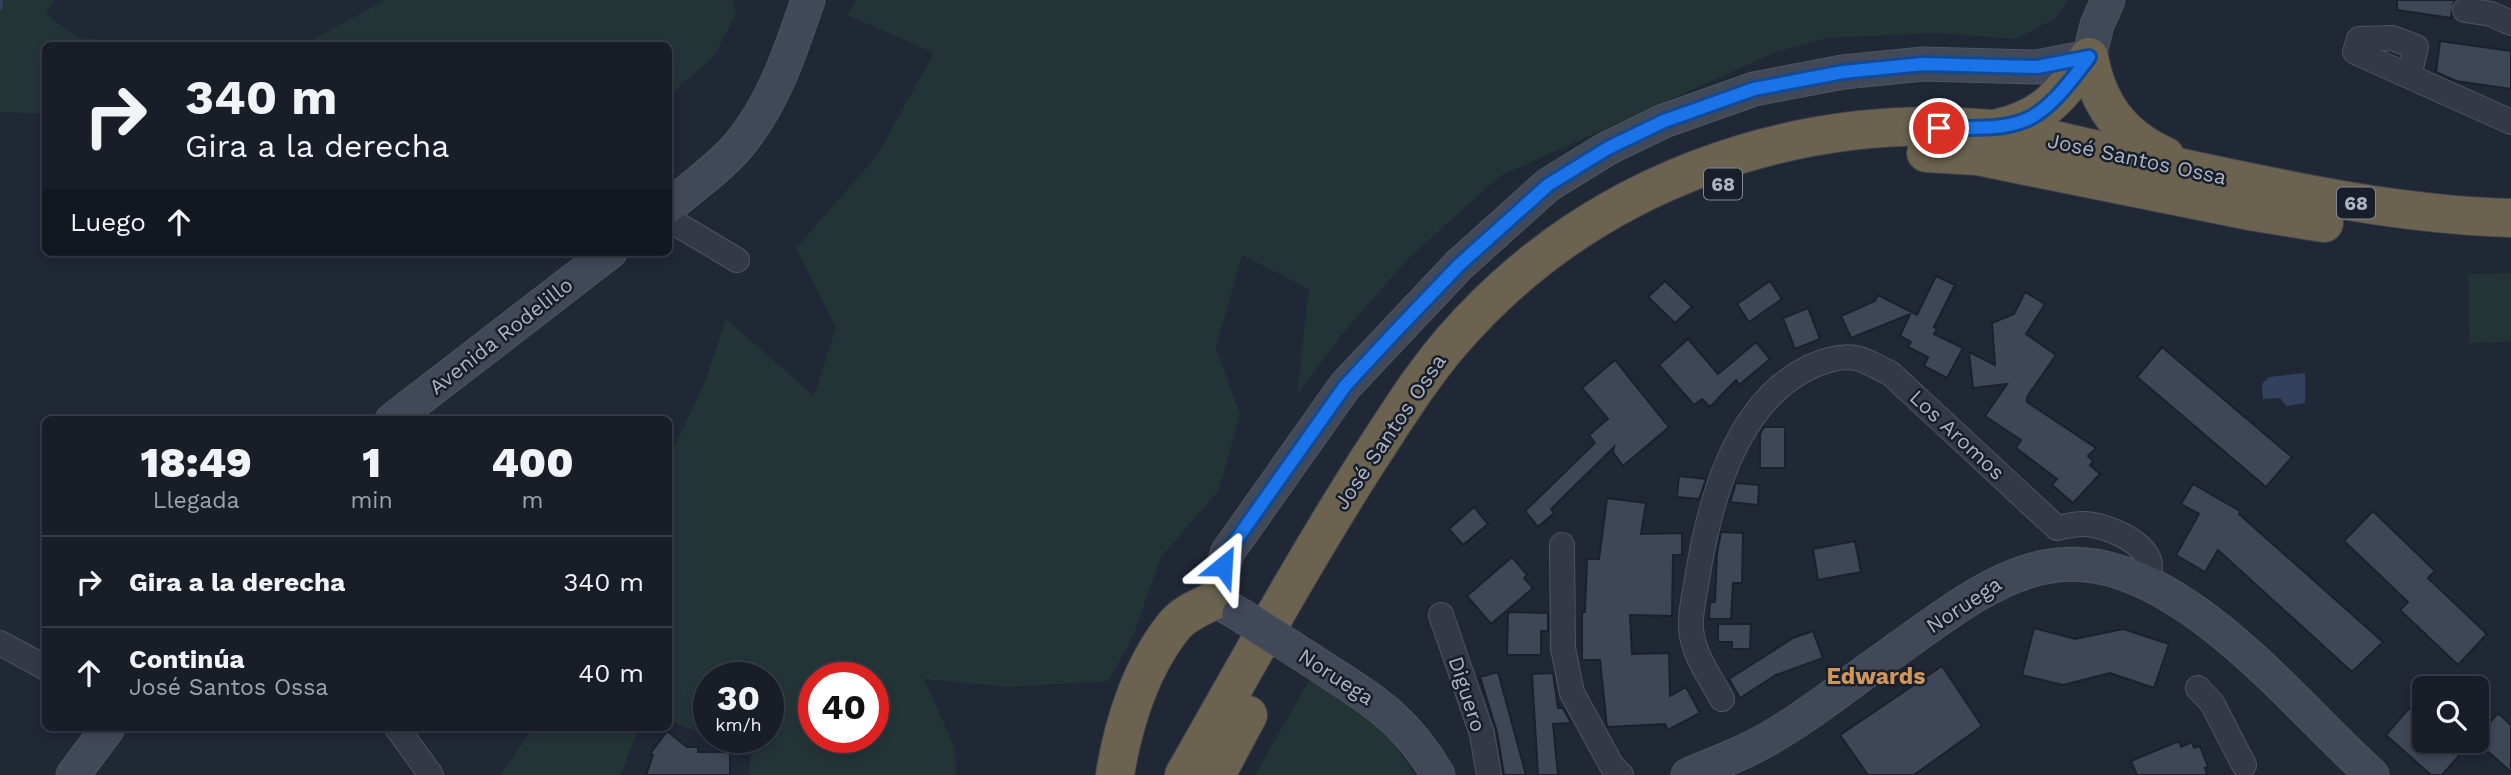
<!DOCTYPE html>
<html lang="es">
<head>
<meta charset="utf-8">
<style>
  body { margin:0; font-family:"Work Sans",sans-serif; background:#252a34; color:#f1f3f6; height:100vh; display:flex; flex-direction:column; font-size:26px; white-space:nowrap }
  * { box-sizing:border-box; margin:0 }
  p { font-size:23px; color:#9fa2a8 }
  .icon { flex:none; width:38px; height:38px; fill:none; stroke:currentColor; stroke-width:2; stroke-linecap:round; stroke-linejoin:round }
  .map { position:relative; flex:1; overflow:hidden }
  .details { position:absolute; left:42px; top:416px; width:630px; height:315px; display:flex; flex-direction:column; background:#181d28; border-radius:10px; box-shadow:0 4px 10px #0003,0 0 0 2px #363b45 }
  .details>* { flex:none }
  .top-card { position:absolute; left:42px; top:42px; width:630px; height:214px; border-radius:10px; box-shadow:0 4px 10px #0003,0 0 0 2px #363b45; background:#181d28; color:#f1f3f6; overflow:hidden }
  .buttons { position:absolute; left:2412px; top:676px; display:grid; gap:14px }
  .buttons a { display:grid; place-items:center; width:77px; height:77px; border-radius:10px; background:#181d28; box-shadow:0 4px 10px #0003,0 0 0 2px #363b45; font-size:35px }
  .speed { position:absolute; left:693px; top:662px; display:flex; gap:14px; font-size:35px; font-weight:700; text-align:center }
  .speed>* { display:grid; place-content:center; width:91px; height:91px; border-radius:50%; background:#181d28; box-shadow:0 4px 10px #0003,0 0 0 2px #363b45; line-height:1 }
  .speed small { font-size:18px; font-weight:400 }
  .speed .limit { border:10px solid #d22; background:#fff; color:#111 }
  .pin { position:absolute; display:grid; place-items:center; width:60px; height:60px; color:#fff; margin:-30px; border:4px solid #fff; border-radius:50%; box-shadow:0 2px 7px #0007 }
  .me { position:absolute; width:77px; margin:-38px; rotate:27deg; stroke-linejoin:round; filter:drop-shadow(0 0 5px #0008) }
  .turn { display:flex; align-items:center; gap:24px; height:147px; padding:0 28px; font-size:32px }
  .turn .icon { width:91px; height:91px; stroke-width:2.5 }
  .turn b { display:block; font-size:49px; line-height:60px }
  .then { display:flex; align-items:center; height:66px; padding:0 28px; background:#0003; gap:14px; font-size:26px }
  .eta { display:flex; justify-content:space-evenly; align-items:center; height:119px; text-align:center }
  .eta b { font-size:42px; font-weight:800; line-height:49px }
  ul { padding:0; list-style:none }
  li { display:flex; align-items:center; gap:21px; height:91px; padding:0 28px; border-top:2px solid #363b45 }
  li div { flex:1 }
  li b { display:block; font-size:26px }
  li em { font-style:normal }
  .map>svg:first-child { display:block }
</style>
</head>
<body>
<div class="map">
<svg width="2511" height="775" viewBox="0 0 2511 775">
  <rect width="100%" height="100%" fill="#202735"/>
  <path fill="#233437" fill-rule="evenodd" d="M 0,0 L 55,0 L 46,14 L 76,37 L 153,45 L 46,46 L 45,114 L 4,112 L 0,111 Z
    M 385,0 L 732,0 L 736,14 L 714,56 L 669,96 L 668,46 L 303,45 Z
    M 856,0 L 2068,0 L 2056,18 L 2016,39 L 1938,33 L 1827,38 L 1776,52 L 1500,176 L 1409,258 L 1342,334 L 1297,395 L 1309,289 L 1242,255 L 1216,348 L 1240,414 L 1219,490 L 1161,557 L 1133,636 L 1109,681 L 1008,687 L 924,679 L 953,744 L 957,775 L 749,775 L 751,754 L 729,748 L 669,719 L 669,457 L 703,387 L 726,319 L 814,396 L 836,328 L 796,248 L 876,157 L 934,53 L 847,15 ZM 709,677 L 768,677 L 768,737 L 709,737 ZM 873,677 L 873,737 L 814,737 L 814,677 Z
    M 2511,273 L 2511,342 L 2469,343 L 2468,274 Z
    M 1311,677 L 1384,727 L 1415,775 L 1255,775 Z
    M 533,728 L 638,728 L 621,775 L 501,775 Z"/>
  <path fill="#34415c" d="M 2305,373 L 2305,403 L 2286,406 L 2280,398 L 2263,399 L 2262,384 L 2269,377 Z"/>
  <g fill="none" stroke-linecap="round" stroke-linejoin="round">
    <path stroke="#34415c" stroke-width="6" d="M 0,7 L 0,0"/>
  </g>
  <path fill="#3e4758" stroke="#1b212c" stroke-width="2" d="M 2397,0 L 2454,0 L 2451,18 L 2397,10 Z
    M 2440,41 L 2511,51 L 2511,89 L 2456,81 L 2436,72 Z
    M 1936,276 L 1955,285 L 1934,327 L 1937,329 L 1934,334 L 1963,348 L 1947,378 L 1924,366 L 1928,357 L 1908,347 L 1911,342 L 1900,336 L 1910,314 L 1851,338 L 1841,316 L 1875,301 L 1878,295 L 1917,315 Z
    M 1665,281 L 1692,307 L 1675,323 L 1648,297 Z
    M 1770,281 L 1782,299 L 1749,322 L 1737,304 Z
    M 2025,292 L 2045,304 L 2026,334 L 2056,355 L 2027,397 L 2027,402 L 2096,448 L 2088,456 L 2093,461 L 2090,465 L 2100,474 L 2073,503 L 2052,485 L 2057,479 L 2016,448 L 2021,440 L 1985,416 L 2007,384 L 1973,388 L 1969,352 L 1995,365 L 1992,323 L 2014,314 Z
    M 1808,308 L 1820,339 L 1795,349 L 1783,318 Z
    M 1688,339 L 1718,374 L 1756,342 L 1770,359 L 1739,385 L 1736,380 L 1710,407 L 1702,399 L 1694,405 L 1659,365 Z
    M 2162,347 L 2292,457 L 2266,487 L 2137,377 Z
    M 1615,360 L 1669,427 L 1623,466 L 1613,452 L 1614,447 L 1551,509 L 1554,513 L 1538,527 L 1525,511 L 1595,443 L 1589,435 L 1608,419 L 1582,388 Z
    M 1764,427 L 1785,427 L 1785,468 L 1760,468 L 1760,434 Z
    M 1679,476 L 1706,479 L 1699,499 L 1677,497 Z
    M 1736,483 L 1759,485 L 1758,505 L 1730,502 Z
    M 2193,484 L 2240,511 L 2239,514 L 2383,642 L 2352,672 L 2218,550 L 2205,572 L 2176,555 L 2199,514 L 2181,504 Z
    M 1607,498 L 1646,503 L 1641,534 L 1682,533 L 1682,555 L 1673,555 L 1672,616 L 1630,615 L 1632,654 L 1669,653 L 1670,696 L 1686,687 L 1700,713 L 1668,730 L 1665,724 L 1607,727 L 1600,660 L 1582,660 L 1582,612 L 1585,612 L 1587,559 L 1599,559 Z
    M 1474,507 L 1488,524 L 1463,545 L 1449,529 Z
    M 2373,511 L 2435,571 L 2428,578 L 2487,634 L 2458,665 L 2400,610 L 2408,602 L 2344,541 Z
    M 1721,532 L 1743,533 L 1742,583 L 1733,583 L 1731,619 L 1709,619 L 1710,602 L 1715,602 L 1717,553 Z
    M 1855,541 L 1861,572 L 1818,580 L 1813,549 Z
    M 1512,557 L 1527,575 L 1524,578 L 1533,588 L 1491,624 L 1467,596 Z
    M 1508,612 L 1548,613 L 1548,631 L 1541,631 L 1541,655 L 1507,655 Z
    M 1718,624 L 1751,624 L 1750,649 L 1732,649 L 1732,642 L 1718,642 Z
    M 2034,628 L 2075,639 L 2123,629 L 2169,644 L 2154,688 L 2110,673 L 2063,685 L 2022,675 Z
    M 1813,631 L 1823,658 L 1776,675 L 1740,698 L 1729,679 L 1793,638 Z
    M 1942,666 L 1982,726 L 1914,775 L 1868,775 L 1840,735 Z
    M 1498,672 L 1526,775 L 1504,775 L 1497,732 L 1480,677 Z
    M 1553,673 L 1558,708 L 1563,708 L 1571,723 L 1553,724 L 1558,775 L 1538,775 L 1532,674 Z
    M 2409,708 L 2424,721 L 2424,740 L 2473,740 L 2442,775 L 2431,775 L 2386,735 Z
    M 2498,713 L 2511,725 L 2511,772 L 2475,740 Z
    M 667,731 L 687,747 L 698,747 L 698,752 L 730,752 L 730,775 L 646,775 L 653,755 L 650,754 Z
    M 2179,741 L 2181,747 L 2192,742 L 2194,748 L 2200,746 L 2208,767 L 2205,768 L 2207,775 L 2137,775 L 2131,761 Z"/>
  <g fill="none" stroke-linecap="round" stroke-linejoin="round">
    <g stroke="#4e5461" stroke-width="26">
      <path id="street" d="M 2465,10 L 2491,14 L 2511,23
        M 2409,76 L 2416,47 L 2392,38 L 2359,39 L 2355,52 L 2511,122
        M 668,219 L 737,260
        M 1562,545 L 1563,648 L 1572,693 L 1612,766 L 1621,775
        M 1441,615 L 1482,734 L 1489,775
        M 0,643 L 46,668
        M 2198,688 L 2212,703 L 2244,765
        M 1722,699 C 1710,677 1692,653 1691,627 C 1690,613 1694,598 1696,585 C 1708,507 1733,404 1810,367 C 1823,361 1841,355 1856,358 C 1867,360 1880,369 1890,373 L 2057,528 C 2066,526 2075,524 2084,524 C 2104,524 2149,542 2150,566 C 2150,570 2147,577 2145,582
        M 397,728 L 431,775"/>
    </g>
    <g stroke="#4e5461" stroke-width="35">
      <path id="secondary" d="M 668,207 C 692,187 718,169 738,146 C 774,103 790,52 808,0
        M 392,420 L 610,252
        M 1237,613 L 1215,600 L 1227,553 L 1345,386 L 1459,265 L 1548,185 L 1608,148 L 1664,121 L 1754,89 L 1843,72 L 1923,64 L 2037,67 L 2089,57 L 2097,25 L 2108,0
        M 1314,662 C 1370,699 1403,715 1438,775
        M 73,775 L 108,728
        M 1688,775 C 1709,766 1731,758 1751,748 C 1793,727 1832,696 1871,668 C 1996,579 2063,511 2209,622 C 2268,667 2318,725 2372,775"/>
    </g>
    <g stroke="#3b414d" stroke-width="40">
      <path id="highway" d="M 2089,57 C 2098,105 2121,136 2165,156
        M 1994,129 C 2045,118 2059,97 2089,57
        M 1926,153 L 1977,156 L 2249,211 L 2324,223
        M 1115,775 C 1123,724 1141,667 1174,626 C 1184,613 1201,607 1215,600
        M 1184,775 C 1244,670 1302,564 1367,462 C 1394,421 1420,378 1452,341 C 1587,185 1788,111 1992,129 C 2035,133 2079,147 2121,155 C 2251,182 2378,214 2511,218
        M 1216,775 L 1248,715"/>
    </g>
    <use href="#street" stroke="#333946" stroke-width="24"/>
    <use href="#secondary" stroke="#414858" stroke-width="33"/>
    <use href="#highway" stroke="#6b6350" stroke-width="38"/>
    <g stroke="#4e5461" stroke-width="35" stroke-linecap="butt">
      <path id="secondary-bridge" d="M 1239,614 L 1314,662"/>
    </g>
    <use href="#secondary-bridge" stroke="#414858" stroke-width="33"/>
  </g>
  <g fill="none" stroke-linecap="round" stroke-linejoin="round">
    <g stroke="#114b97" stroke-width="18">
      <path id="route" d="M 1223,566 L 1227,553 L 1345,386 L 1394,333 L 1459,265 L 1548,185 L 1608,148 L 1664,121 L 1754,89 L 1843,72 L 1923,64 L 2037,67 L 2089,57 C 2036,128 2026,129 1939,128"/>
    </g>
    <use href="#route" stroke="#1a73e8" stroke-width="12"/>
  </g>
  <g text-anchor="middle" stroke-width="5" stroke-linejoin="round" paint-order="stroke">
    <g fill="#191f2a" stroke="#818795" stroke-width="2">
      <rect x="1704" y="168.5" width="38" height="31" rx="5"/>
      <rect x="2337" y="187.5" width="38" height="31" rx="5"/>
    </g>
    <g font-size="19" font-weight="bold" fill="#adb4c3">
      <text x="1723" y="191">68</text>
      <text x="2356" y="210">68</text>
    </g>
    <g font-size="21" fill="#adb4c3" stroke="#191f2a">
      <text transform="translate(2137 159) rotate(12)" y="7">José Santos Ossa</text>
      <text transform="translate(501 336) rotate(-38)" y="7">Avenida Rodelillo</text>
      <text transform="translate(1390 432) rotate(-56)" y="7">José Santos Ossa</text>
      <text transform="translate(1957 435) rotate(43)" y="7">Los Aromos</text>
      <text transform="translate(1964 605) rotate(-33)" y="7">Noruega</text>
      <text transform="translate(1336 677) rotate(33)" y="7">Noruega</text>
      <text transform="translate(1467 694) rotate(72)" y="7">Diguero</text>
    </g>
    <g font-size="23" font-weight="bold" fill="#ce965d" stroke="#191f2a">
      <text x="1876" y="684">Edwards</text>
    </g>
  </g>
</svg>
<div class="buttons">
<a><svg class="icon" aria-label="search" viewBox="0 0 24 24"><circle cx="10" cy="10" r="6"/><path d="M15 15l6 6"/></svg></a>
</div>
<div class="speed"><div>30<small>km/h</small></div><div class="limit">40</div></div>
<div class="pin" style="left:1939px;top:128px;background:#d93025"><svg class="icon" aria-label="arrive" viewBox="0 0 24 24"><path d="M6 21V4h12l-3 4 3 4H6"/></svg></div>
<svg class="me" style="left:1223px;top:566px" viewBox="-20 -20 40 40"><path d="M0-17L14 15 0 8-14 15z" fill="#1a73e8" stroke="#fff" stroke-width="4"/></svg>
<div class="top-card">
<div class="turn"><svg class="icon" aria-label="right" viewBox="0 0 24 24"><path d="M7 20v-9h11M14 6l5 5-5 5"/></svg><div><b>340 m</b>Gira a la derecha</div></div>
<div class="then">Luego<svg class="icon" aria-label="ahead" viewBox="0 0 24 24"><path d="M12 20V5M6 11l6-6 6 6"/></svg></div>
</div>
<section class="details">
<div class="eta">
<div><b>18:49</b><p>Llegada</p></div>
<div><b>1</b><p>min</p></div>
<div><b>400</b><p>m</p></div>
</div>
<ul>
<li><svg class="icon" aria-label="right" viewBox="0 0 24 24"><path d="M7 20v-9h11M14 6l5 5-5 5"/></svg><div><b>Gira a la derecha</b></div><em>340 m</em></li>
<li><svg class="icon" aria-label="ahead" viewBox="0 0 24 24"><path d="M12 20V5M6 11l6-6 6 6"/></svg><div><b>Continúa</b><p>José Santos Ossa</p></div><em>40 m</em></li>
</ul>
</section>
</div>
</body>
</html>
